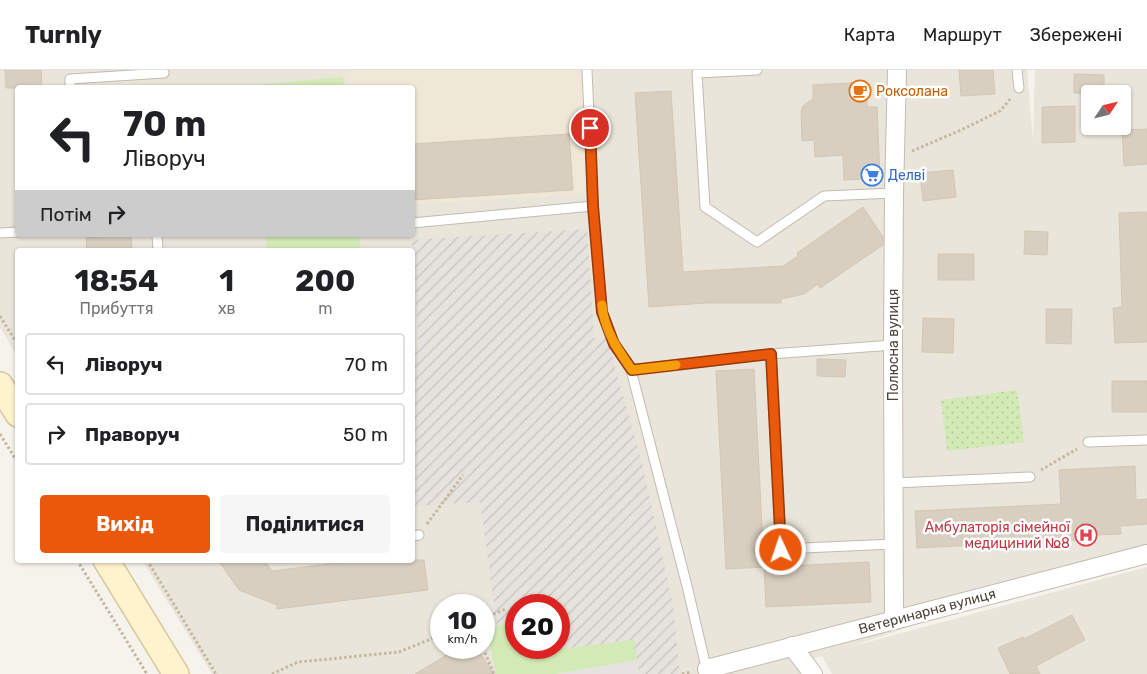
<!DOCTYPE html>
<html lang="uk">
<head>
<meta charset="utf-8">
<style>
  body { margin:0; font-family:Rubik,sans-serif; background:#f6f6f6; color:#202124; height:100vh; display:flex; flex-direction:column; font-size:19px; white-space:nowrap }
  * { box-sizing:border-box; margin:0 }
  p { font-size:16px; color:#757577 }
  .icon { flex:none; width:28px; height:28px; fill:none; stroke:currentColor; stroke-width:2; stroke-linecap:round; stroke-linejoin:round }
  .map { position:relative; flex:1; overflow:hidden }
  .side { position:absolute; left:15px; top:178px; width:400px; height:315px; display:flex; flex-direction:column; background:#fff; border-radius:5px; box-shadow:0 1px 4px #0004 }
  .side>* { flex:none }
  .hud { position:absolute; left:15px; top:15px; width:400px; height:152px; border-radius:5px; box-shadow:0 1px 4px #0004; background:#fff; color:#202124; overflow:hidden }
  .needle { width:32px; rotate:55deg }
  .controls { position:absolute; left:1081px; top:15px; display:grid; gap:10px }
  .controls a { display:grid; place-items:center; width:50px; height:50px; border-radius:5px; background:#fff; box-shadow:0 1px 4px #0004; font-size:25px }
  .speed { position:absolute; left:430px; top:524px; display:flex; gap:10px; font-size:25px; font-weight:700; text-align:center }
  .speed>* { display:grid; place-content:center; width:65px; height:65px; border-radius:50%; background:#fff; box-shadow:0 1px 4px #0004; line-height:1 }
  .speed small { font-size:12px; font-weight:400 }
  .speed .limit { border:8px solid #d22; background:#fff; color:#111 }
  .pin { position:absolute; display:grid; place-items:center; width:42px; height:42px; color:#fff; margin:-21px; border:2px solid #fff; border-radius:50%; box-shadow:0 1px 5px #0007 }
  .me { position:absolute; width:55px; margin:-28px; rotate:357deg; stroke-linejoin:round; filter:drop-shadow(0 0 4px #0008) }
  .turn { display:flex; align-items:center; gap:18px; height:105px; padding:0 25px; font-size:22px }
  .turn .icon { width:65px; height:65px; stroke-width:2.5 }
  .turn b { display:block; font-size:35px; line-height:42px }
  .then { display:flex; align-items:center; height:48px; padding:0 25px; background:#0003; gap:10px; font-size:19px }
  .eta { display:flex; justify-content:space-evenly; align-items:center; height:85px; text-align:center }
  .eta b { font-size:30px; font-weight:700; line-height:35px }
  .primary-button { display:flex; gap:10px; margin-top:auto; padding:10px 25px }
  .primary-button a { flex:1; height:58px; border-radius:5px; background:#ea580c; color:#fff; font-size:20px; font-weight:700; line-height:58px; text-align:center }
  .primary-button a+a { background:#f6f6f6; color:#202124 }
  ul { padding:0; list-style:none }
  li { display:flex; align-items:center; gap:15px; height:62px; margin:0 10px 8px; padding:0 15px; border:2px solid #e0e0e0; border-radius:5px }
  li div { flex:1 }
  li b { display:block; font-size:19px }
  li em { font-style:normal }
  header { display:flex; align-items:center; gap:30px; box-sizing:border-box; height:70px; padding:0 25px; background:#fff; border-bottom:1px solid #e0e0e0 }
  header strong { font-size:24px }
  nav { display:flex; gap:28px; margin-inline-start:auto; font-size:18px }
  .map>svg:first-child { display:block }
</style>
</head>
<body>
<header>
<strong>Turnly</strong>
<nav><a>Карта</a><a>Маршрут</a><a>Збережені</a></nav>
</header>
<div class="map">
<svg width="1147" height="604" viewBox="0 0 1147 604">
  <defs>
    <pattern id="industrial-furrows" width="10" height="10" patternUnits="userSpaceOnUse" patternTransform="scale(1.25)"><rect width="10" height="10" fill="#e6e2dd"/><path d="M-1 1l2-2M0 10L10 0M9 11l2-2" fill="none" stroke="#c7c3be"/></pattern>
    <pattern id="grass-dots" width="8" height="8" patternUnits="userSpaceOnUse" patternTransform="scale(1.25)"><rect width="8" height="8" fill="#d2eab5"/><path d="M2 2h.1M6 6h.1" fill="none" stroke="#b6ca9c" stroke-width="1.8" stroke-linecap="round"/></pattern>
  </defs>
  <rect width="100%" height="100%" fill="#f6f3ec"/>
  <path fill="#eae5da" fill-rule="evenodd" d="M 0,0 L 1027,0 L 1033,70 L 1035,0 L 1147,0 L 1147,478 L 846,578 L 1147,497 L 1147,604 L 832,604 L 822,586 L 799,593 L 807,604 L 212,604 L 142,490 L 412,490 L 412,180 L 18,180 L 17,286 L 0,257 ZM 18,18 L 412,18 L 412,165 L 18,165 ZM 1090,24 L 1122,24 L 1122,56 L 1090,56 ZM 441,535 L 484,535 L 484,578 L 441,578 ZM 516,535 L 559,535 L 559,578 L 516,578 Z"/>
  <path fill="url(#industrial-furrows)" d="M 587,159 L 594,268 L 607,268 L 642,393 L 673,535 L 680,604 L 639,604 L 634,570 L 536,582 L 535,578 L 559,578 L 559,535 L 516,535 L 516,551 L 497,556 L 480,432 L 413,436 L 412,279 L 419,279 L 412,170 Z"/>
  <path fill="#efe8d6" d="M 347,0 L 583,0 L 591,124 L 413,134 L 412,18 L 348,17 Z"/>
  <path fill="url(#grass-dots)" d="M 1017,320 L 1024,372 L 947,381 L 941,330 Z"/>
  <path fill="#d2eab5" d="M 343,7 L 344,17 L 255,17 L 255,15 Z
    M 265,165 L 359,165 L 361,180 L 267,180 Z
    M 516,551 L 516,578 L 535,578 L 536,582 L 634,570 L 637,590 L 556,604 L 496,604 L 486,558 Z"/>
  <path fill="#e5e3e0" d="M 637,590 L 639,604 L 556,604 Z"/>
  <path fill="#d8cfc1" stroke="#d3c7b4" d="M 5,0 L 41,0 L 42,18 L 6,18 Z
    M 959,0 L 993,0 L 995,24 L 961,26 Z
    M 1074,4 L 1104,5 L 1104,24 L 1074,23 Z
    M 866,12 L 867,37 L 877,37 L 880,108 L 844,110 L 843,85 L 815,87 L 814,70 L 802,71 L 801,42 L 803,36 L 813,29 L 813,15 Z
    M 671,21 L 683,202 L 783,196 L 798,186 L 797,183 L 863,137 L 883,167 L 883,175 L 820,218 L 818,214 L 804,224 L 781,229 L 781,233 L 706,233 L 649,237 L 635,23 Z
    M 1075,36 L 1075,72 L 1042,73 L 1042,37 Z
    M 1147,59 L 1147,94 L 1124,96 L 1122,60 Z
    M 569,64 L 573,120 L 412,130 L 412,74 Z
    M 953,100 L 956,127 L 923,131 L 920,103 Z
    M 1147,142 L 1147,272 L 1115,273 L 1113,238 L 1122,237 L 1119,143 Z
    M 1025,161 L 1048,162 L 1047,185 L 1024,184 Z
    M 131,165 L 132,180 L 87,180 L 86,168 Z
    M 938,184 L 974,184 L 974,210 L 938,210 Z
    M 1046,239 L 1072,239 L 1071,274 L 1046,273 Z
    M 923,248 L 954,249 L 953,283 L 922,282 Z
    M 817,289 L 846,290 L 845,307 L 817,306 Z
    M 754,299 L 764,497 L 726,499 L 716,301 Z
    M 1112,311 L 1147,311 L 1147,342 L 1112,342 Z
    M 1135,396 L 1136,430 L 1147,429 L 1147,454 L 1120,456 L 1121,464 L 1095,465 L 1095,469 L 917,478 L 915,441 L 1061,434 L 1059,400 Z
    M 218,490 L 264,490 L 272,501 L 362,490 L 424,490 L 428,520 L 277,539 L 277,535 L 239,520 Z
    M 869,492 L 871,532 L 766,537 L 764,497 Z
    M 1072,545 L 1085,570 L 1036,596 L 1040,604 L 1010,604 L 998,578 L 1023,567 L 1024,569 Z
    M 458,578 L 477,578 L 494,604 L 415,604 Z"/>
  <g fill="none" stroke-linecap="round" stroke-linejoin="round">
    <g stroke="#c2bbae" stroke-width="11">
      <path id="lane" d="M 587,0 L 593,136 L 602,242 L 614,274 L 631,300 L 687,516 L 707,601
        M 757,0 L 697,3 L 705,137 L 757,172 L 824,126 L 894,123
        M 1017,0 L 1019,18
        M 70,18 L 70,9 L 164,3
        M 412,153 L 593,136
        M 0,163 L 18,162
        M 157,165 L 158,180
        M 771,284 L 781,479 L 894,474
        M 631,300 L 771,284 L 893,275
        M 1088,372 L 1147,370
        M 894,413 L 1030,407
        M 412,466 L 419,465"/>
    </g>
    <g stroke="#c2bbae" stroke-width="20">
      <path id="street" d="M 894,550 L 893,275 L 894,123 L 897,0
        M 792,576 L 813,604
        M 707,599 L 1147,484"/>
    </g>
    <g stroke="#d6c79b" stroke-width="28">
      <path id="secondary" d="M 0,315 L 18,344
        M 106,490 L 176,604"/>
    </g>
    <path stroke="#c4b79f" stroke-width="3" stroke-dasharray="2.5 2.5" stroke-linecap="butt" d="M 912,81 L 961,60 L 1000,41 L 1011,28
      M 0,246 L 18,275
      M 0,364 L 18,393
      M 1041,400 L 1077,379
      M 427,454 L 463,405
      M 77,490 L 147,604
      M 147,490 L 216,604
      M 484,548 L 506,539
      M 483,578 L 494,604
      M 272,604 L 298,592 L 399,582 L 441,565
      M 682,604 L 691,602"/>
    <use href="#lane" stroke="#fff" stroke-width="9"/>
    <use href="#street" stroke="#fff" stroke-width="18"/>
    <use href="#secondary" stroke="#fff3cd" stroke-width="25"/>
  </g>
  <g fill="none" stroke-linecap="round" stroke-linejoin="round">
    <g stroke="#983908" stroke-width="12">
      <path id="route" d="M 590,58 L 593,136 L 602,242 L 614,274 L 632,300 L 771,284 L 781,480"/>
    </g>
    <use href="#route" stroke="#ea580c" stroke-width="9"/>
    <path stroke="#f59e0b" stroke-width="9" d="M 602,235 C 604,260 618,280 632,300 L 676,295"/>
  </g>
  <defs>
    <g id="cafe-ring" transform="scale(1.125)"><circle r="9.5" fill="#fff" stroke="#e8710a" stroke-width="1.5"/><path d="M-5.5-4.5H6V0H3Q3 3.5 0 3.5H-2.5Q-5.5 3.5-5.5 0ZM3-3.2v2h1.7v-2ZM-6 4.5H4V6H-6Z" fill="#e8710a"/></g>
    <g id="supermarket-ring" transform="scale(1.125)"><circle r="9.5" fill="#fff" stroke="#3f7fe0" stroke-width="1.5"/><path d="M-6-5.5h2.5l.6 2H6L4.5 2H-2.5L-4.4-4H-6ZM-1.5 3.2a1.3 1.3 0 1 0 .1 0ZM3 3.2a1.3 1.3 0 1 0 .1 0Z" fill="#3f7fe0"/></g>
    <g id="hospital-ring" transform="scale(1.125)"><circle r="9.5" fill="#fff" stroke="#e0444e" stroke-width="1.5"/><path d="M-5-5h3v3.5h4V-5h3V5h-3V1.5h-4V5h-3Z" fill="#e0444e"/></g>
  </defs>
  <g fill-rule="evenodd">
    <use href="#cafe-ring" x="860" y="21"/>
    <use href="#supermarket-ring" x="872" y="105"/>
    <use href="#hospital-ring" x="1086" y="465"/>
  </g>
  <g text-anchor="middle" stroke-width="5" stroke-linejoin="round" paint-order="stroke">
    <g font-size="14" fill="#c56008" stroke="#fff" text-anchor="start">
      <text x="876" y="26">Роксолана</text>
    </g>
    <g font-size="14" fill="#366cbe" stroke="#fff" text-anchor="start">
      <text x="888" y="110">Делві</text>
    </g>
    <g font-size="14" fill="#4b4439" stroke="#fff">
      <text transform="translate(893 275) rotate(-90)" y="5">Полюсна вулиця</text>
      <text transform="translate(927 541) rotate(-15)" y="5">Ветеринарна вулиця</text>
    </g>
    <g font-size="14" fill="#be3a42" stroke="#fff" text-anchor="end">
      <text x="1070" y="462">Амбулаторія сімейної<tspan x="1070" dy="16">медициний №8</tspan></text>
    </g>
  </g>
</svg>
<div class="controls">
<a><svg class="needle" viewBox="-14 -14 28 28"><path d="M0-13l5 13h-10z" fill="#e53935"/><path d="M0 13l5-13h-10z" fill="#757577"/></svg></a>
</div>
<div class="speed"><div>10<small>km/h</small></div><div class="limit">20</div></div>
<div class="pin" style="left:590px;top:58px;background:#d93025"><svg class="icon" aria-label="arrive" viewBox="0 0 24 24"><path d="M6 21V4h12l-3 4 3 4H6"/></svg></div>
<svg class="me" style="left:781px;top:480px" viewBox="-20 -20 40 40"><circle r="17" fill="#ea580c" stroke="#fff" stroke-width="3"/><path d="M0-11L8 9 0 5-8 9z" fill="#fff"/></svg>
<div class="hud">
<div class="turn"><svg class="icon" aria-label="left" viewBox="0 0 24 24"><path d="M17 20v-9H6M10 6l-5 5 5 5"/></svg><div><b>70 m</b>Ліворуч</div></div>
<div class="then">Потім<svg class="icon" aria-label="right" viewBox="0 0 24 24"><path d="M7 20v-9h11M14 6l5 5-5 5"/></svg></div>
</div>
<section class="side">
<div class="eta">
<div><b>18:54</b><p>Прибуття</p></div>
<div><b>1</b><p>хв</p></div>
<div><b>200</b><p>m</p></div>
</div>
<ul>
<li><svg class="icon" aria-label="left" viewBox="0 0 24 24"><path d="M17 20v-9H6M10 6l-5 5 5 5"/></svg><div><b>Ліворуч</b></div><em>70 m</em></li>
<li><svg class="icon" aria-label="right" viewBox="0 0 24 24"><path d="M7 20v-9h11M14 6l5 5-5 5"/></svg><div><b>Праворуч</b></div><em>50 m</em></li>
</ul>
<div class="primary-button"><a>Вихід</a><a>Поділитися</a></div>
</section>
</div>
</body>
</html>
